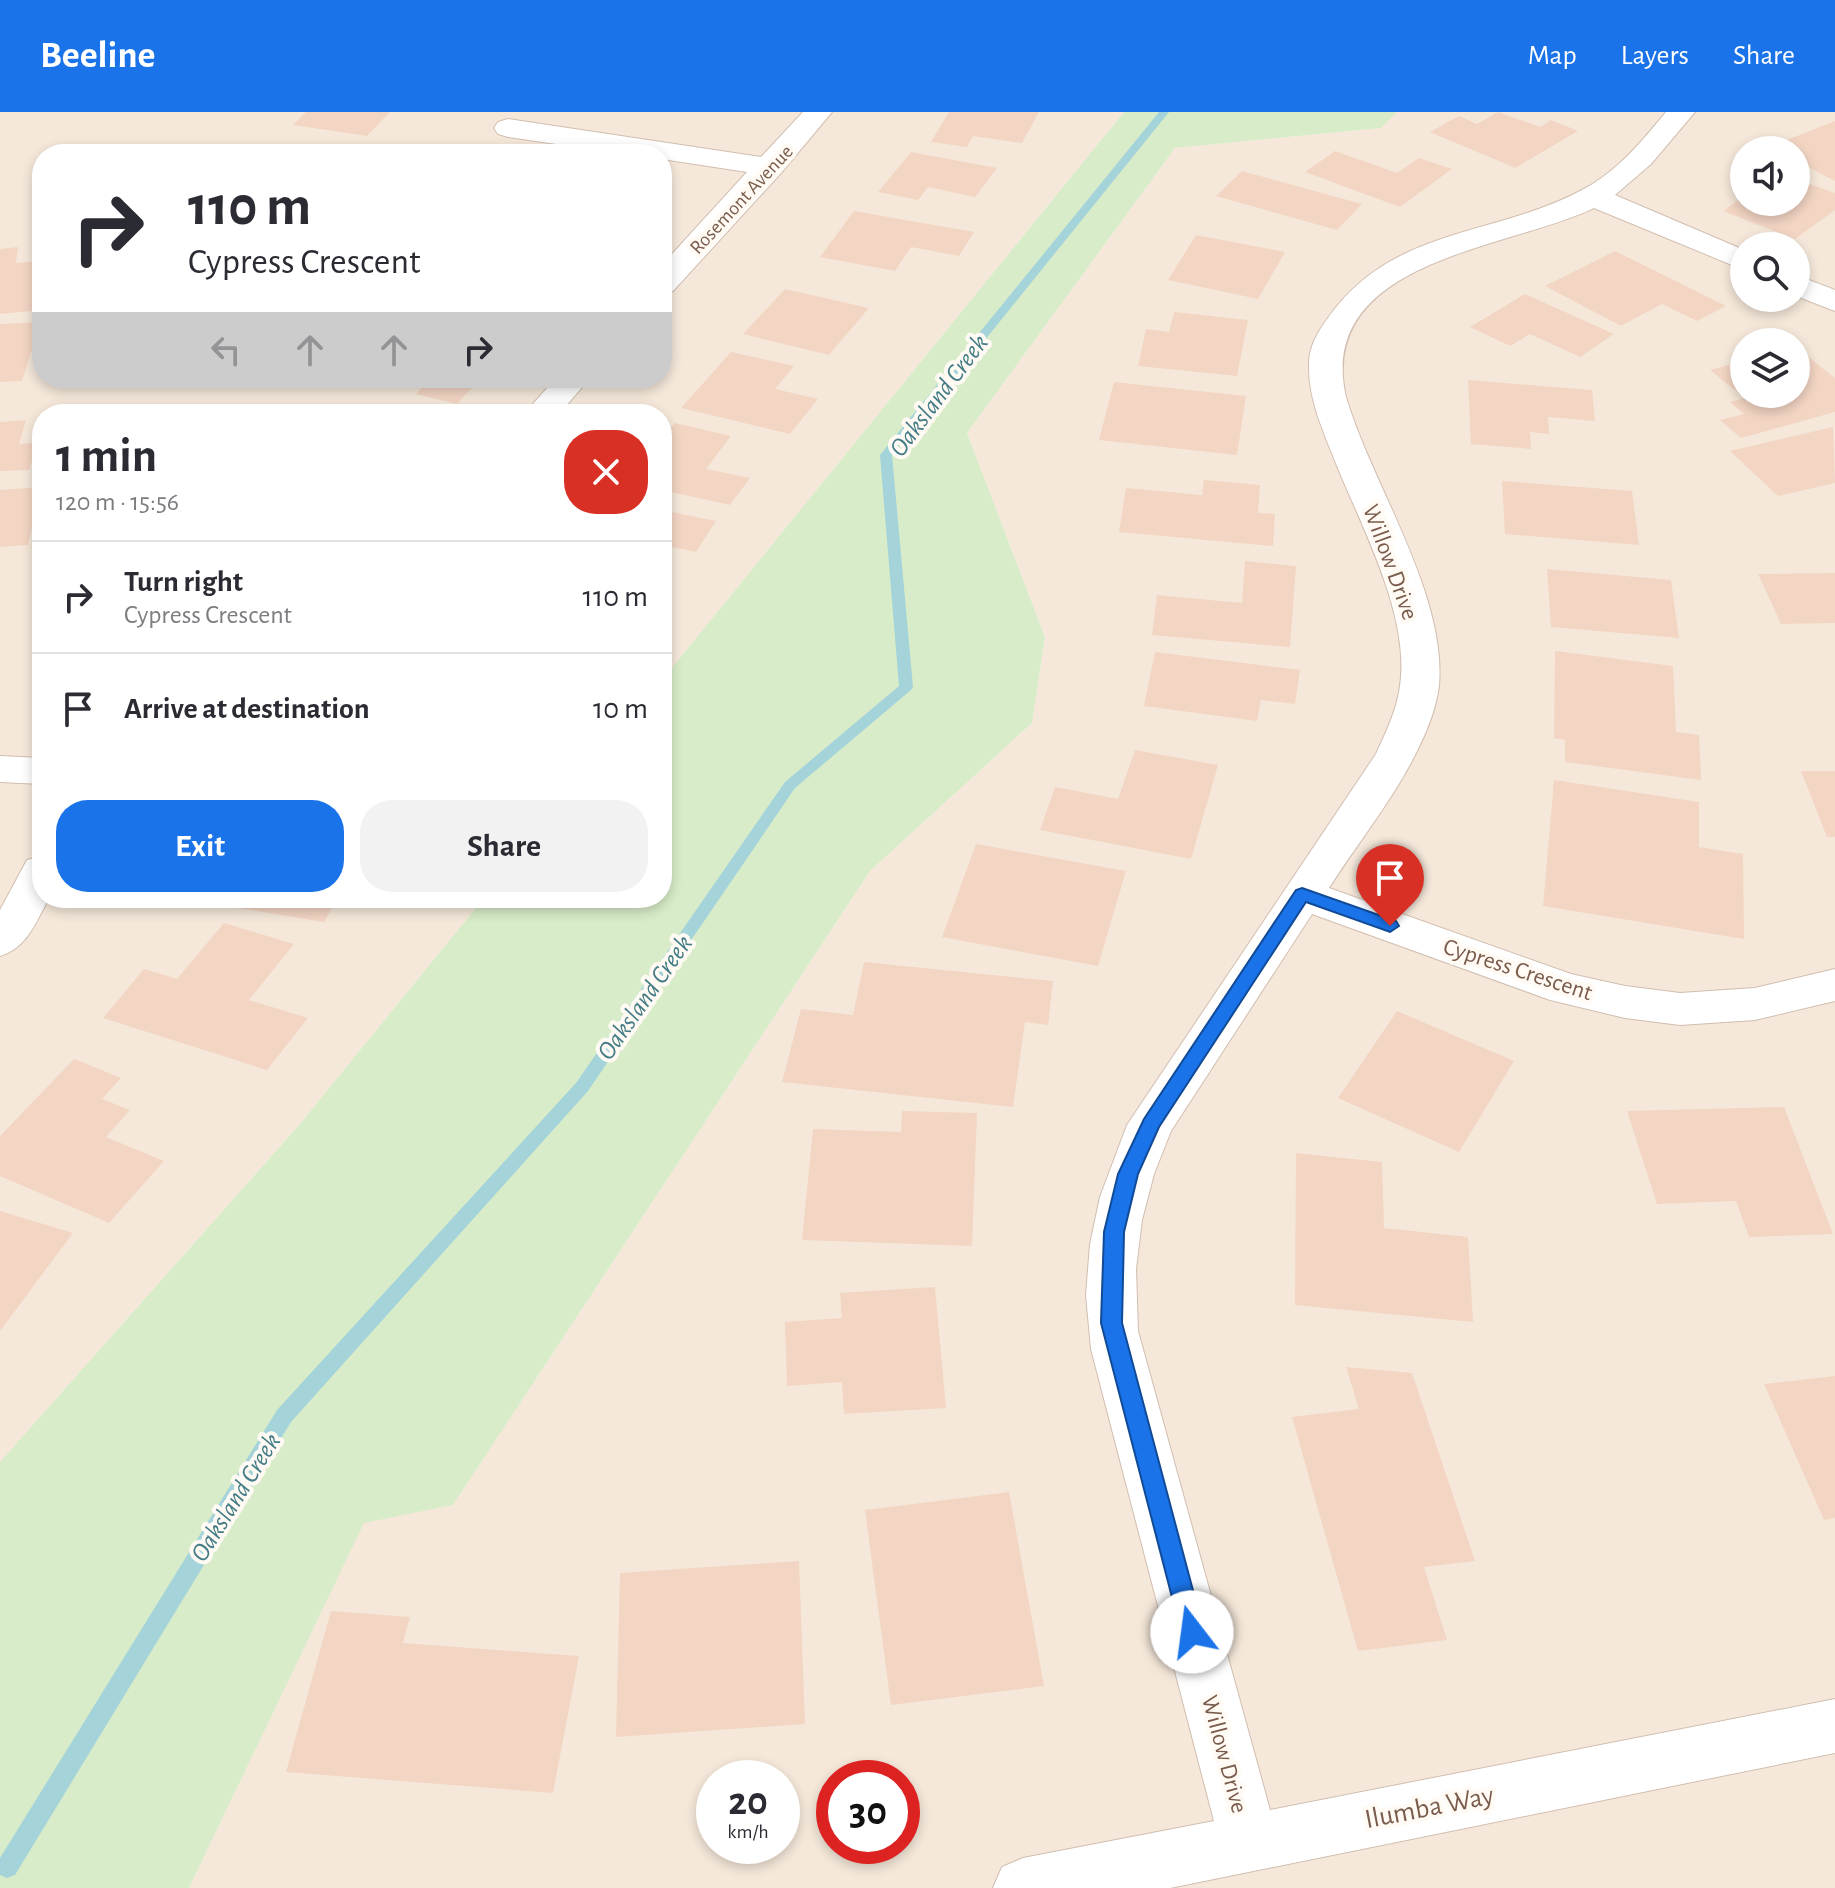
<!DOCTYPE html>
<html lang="en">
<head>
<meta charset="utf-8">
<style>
  body { margin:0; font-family:"Alegreya Sans",sans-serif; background:#f2f2f3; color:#2b2b33; height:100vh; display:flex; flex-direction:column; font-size:30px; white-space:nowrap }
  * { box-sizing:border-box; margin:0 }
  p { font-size:26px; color:#7c7c81 }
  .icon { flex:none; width:44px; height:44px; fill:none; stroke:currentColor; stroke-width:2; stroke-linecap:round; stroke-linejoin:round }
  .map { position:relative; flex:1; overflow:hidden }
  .drawer { position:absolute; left:32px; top:292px; width:640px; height:504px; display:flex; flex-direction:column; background:#fff; border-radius:32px; box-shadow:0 4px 12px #0003 }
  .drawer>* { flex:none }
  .guide { position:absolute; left:32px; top:32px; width:640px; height:244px; border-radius:32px; box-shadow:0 4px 12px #0003; background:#fff; color:#2b2b33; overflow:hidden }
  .controls { position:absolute; left:1730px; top:24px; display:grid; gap:16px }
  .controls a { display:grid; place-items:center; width:80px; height:80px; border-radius:50%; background:#fff; box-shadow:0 4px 12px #0003; font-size:40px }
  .speed { position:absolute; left:696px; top:1648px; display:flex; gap:16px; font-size:40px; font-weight:700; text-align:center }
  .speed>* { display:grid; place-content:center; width:104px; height:104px; border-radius:50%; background:#fff; box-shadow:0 4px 12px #0003; line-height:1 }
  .speed small { font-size:20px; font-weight:400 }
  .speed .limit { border:12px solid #d22; background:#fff; color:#111 }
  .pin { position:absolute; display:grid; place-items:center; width:68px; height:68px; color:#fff; margin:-82px -34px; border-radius:50% 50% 50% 0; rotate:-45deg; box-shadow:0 0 8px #0007 }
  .pin .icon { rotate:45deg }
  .me { position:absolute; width:88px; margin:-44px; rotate:345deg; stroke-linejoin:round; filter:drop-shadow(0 0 6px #0008) }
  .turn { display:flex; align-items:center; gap:28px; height:168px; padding:0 24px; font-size:36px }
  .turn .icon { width:104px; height:104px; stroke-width:2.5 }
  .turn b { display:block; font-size:56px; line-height:68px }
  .lanes { display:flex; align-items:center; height:76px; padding:0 24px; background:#0003; justify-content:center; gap:40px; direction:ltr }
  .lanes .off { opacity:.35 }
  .round { display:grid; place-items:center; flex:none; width:84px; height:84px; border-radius:32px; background:#f2f2f3 }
  .overview { display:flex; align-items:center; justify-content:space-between; height:136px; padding:0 24px }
  h1 { font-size:48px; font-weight:700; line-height:60px }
  .button { display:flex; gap:16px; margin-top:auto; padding:16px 24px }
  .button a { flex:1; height:92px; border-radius:32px; background:#1a73e8; color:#fff; font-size:32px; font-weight:700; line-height:92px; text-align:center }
  .button a+a { background:#f2f2f3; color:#2b2b33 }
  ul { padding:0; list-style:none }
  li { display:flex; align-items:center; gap:24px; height:112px; padding:0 24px; border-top:2px solid #e1e1e2 }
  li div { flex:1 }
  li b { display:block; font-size:30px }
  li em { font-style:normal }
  header { display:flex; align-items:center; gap:48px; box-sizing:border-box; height:112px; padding:0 40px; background:#1a73e8; color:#fff }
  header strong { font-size:38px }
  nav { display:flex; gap:44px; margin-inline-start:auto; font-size:28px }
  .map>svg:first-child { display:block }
</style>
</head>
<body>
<header>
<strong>Beeline</strong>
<nav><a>Map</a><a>Layers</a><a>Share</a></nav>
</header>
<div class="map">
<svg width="1835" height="1776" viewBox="0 0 1835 1776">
  <rect width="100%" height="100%" fill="#fdf6ec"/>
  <path fill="#f5e8da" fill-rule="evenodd" d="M 0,0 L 1124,0 L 662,568 L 662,302 L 42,302 L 42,786 L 484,786 L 299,1013 L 0,1350 ZM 42,42 L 662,42 L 662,266 L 42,266 Z
    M 1397,0 L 1835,0 L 1835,1776 L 189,1776 L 364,1410 L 453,1393 L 870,759 L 1032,611 L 1045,525 L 967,321 L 1175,36 L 1381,16 ZM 1744,38 L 1796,38 L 1796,90 L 1744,90 ZM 1744,134 L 1796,134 L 1796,186 L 1744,186 ZM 1744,230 L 1796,230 L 1796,282 L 1744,282 ZM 714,1666 L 782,1666 L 782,1734 L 714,1734 ZM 834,1666 L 902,1666 L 902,1734 L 834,1734 Z"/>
  <path fill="#d8ecc9" d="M 1124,0 L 1397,0 L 1381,16 L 1175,36 L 967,321 L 1045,525 L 1032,611 L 870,759 L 453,1393 L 364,1411 L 189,1776 L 0,1776 L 0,1350 L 299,1013 L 484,786 L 662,786 L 662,568 Z"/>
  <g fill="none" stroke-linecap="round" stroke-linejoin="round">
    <path fill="#a5d3da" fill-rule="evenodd" d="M 1159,0 L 1169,0 L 892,343 L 913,575 L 911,578 L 795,676 L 588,979 L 291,1310 L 15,1763 L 7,1766 L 0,1763 L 0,1746 L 277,1298 L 576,971 L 785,670 L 899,574 L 880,343 Z"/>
  </g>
  <path fill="#f3d5c3" d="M 306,0 L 390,0 L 367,24 L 293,13 Z
    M 949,0 L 1039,0 L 1022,31 L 973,24 L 967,35 L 931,30 Z
    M 1498,0 L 1540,15 L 1551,8 L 1578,19 L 1515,56 L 1430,20 L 1459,4 L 1477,12 Z
    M 1835,9 L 1835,69 L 1796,49 L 1796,38 L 1775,38 L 1769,35 Z
    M 1335,39 L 1397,61 L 1419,46 L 1452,57 L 1400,95 L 1305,60 Z
    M 911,40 L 997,56 L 975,85 L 928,75 L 918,88 L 878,80 Z
    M 1242,59 L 1362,92 L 1337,118 L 1216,84 Z
    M 1796,67 L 1835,81 L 1835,98 L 1795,127 L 1723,99 L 1744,84 L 1744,90 L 1796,90 Z
    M 854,99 L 974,120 L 959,144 L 911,135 L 895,159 L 820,145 Z
    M 1196,123 L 1285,140 L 1258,187 L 1168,168 Z
    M 18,135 L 16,151 L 40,149 L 36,182 L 42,181 L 42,198 L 0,202 L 0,137 Z
    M 1615,139 L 1726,194 L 1697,209 L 1662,192 L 1621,214 L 1545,174 Z
    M 785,177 L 869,196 L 829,243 L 743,222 Z
    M 1525,182 L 1614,222 L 1580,245 L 1530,222 L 1510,234 L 1470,215 Z
    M 1174,200 L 1248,208 L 1237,264 L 1138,254 L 1146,217 L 1169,220 Z
    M 42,210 L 42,239 L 31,240 L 22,269 L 0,270 L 0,212 Z
    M 1796,235 L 1835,266 L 1835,300 L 1741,326 L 1720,308 L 1744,302 L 1730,290 L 1745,286 L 1710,258 L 1744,249 L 1744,282 L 1796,282 Z
    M 731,240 L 794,254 L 775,277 L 818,287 L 790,322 L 681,296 Z
    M 431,266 L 481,266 L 457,292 L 416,282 Z
    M 1468,268 L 1592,278 L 1595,309 L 1548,305 L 1549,322 L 1530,320 L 1531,337 L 1471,332 Z
    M 1114,270 L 1246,284 L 1237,343 L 1099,328 Z
    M 343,294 L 392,300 L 392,302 L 337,302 Z
    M 26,308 L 19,332 L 38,331 L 29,358 L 0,359 L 0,310 Z
    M 675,311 L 731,324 L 706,357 L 750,366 L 730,393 L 662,378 L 662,327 Z
    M 1833,315 L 1835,371 L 1778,384 L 1730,339 Z
    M 1204,368 L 1260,373 L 1258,401 L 1275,402 L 1273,434 L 1119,420 L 1126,376 L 1202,383 Z
    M 1502,369 L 1632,379 L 1639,433 L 1505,422 Z
    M 41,375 L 28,433 L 0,435 L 0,378 Z
    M 662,398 L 716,409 L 696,440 L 662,433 Z
    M 1245,449 L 1296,454 L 1290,535 L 1152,523 L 1157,483 L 1242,491 Z
    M 1547,457 L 1671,468 L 1679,526 L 1551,515 Z
    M 1835,461 L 1835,511 L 1781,512 L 1758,462 Z
    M 1555,539 L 1673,554 L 1676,620 L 1699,623 L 1701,668 L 1565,650 L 1565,628 L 1554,626 Z
    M 1155,540 L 1300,558 L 1295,592 L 1261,588 L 1257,609 L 1144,594 Z
    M 1135,638 L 1218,653 L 1191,747 L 1040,718 L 1055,675 L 1118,687 Z
    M 1801,659 L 1835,659 L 1835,725 L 1827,725 Z
    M 1554,668 L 1699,690 L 1699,735 L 1743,742 L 1744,827 L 1543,794 Z
    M 976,732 L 1126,759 L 1098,854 L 942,825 Z
    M 243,786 L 338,786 L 324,810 L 238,796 Z
    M 224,811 L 294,832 L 249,888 L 308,906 L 267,958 L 103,906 L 144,857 L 177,867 Z
    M 864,850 L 1053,869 L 1048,913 L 1025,910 L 1013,995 L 782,970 L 801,897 L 853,903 Z
    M 1397,899 L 1514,949 L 1459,1040 L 1338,986 Z
    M 74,947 L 121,966 L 102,987 L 130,998 L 106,1025 L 164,1049 L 109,1111 L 0,1064 L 0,1024 Z
    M 1784,995 L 1833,1122 L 1749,1125 L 1736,1089 L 1657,1092 L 1627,999 Z
    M 902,999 L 977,1001 L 972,1134 L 802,1128 L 813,1017 L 901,1020 Z
    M 1296,1041 L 1382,1050 L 1384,1116 L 1468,1125 L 1473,1210 L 1295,1193 Z
    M 0,1099 L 73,1121 L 0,1219 Z
    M 935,1175 L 946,1296 L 844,1302 L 842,1270 L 787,1274 L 785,1210 L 842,1206 L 840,1181 Z
    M 1346,1255 L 1412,1261 L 1475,1449 L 1424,1455 L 1447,1528 L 1358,1539 L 1292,1305 L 1359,1297 Z
    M 1835,1264 L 1835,1406 L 1824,1408 L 1764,1272 Z
    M 1009,1380 L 1044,1574 L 891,1593 L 865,1398 Z
    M 799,1449 L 805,1612 L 616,1625 L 620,1461 Z
    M 331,1499 L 410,1505 L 403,1531 L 579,1544 L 553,1681 L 286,1660 Z"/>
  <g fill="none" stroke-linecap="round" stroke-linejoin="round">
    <g stroke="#d1beb0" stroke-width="2">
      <path id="minor" d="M 803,0 L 832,0 L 781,61 L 673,179 L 662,181 L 662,153 L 747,60 L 662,47 L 662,42 L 625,42 L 508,25 L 498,22 L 494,16 L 498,10 L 508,7 L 761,45 Z
        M 1666,0 L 1695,0 L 1651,52 L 1615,83 L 1744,138 L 1744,158 L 1594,96 C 1509,137 1315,148 1346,285 C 1372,373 1447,482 1439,574 C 1436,597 1426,622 1415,643 C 1392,689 1357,732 1329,776 L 1571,862 L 1625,874 L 1680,881 L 1755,876 L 1835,857 L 1835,889 L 1755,908 L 1680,913 L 1625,906 L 1550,888 L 1312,802 L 1171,1019 L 1154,1062 L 1142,1108 L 1136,1157 L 1138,1219 L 1270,1698 L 1835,1587 L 1835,1641 L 1170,1776 L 993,1776 L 1002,1755 L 1023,1746 L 1214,1709 L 1091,1237 L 1086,1183 L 1090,1132 L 1100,1085 L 1127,1013 L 1376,642 C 1385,622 1395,602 1399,580 C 1413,509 1363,418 1337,354 C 1325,323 1309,290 1309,256 C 1308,236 1317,221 1328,206 C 1393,114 1492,126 1582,78 C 1617,60 1642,29 1666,0 Z
        M 1796,163 L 1835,178 L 1835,199 L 1796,184 Z
        M 556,266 L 590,266 L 559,302 L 524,302 Z
        M 0,644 L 42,646 L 42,672 L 0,670 Z
        M 42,744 L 42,786 L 49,786 C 36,810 27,836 0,844 L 0,798 L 27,748 Z"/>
    </g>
    <use href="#minor" fill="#fff" fill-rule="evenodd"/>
  </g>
  <path fill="#1a73e8" stroke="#114b97" stroke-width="2" d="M 1302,776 L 1396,809 L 1399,814 L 1390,820 L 1306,790 L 1159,1015 L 1138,1062 L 1124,1120 L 1122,1211 L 1204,1520 L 1200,1528 L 1192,1531 L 1184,1528 L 1181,1520 L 1101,1211 L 1104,1120 L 1118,1062 L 1144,1007 L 1296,778 Z"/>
  <g text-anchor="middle" stroke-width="8" stroke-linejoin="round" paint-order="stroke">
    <g font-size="20" fill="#7a5c4d" stroke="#fffaf3">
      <text transform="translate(741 87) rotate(-47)" y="7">Rosemont Avenue</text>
    </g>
    <g font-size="24" fill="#7a5c4d" stroke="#fffaf3">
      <text transform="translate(1391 450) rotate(70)" y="8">Willow Drive</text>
      <text transform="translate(1518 857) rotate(18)" y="8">Cypress Crescent</text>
      <text transform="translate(1225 1642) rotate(75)" y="8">Willow Drive</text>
    </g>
    <g font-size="26" font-style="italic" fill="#437c86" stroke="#fffaf3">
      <text transform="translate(938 283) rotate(-53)" y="9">Oaksland Creek</text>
      <text transform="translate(644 885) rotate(-55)" y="9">Oaksland Creek</text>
      <text transform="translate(235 1385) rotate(-58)" y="9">Oaksland Creek</text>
    </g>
    <g font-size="28" fill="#7a5c4d" stroke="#fffaf3">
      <text transform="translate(1429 1694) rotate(-11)" y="10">Ilumba Way</text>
    </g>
  </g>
</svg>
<div class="controls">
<a><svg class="icon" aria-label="sound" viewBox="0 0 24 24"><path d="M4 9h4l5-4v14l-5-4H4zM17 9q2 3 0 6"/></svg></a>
<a><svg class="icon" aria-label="search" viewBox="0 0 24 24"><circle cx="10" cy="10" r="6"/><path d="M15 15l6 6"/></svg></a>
<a><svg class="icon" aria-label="layers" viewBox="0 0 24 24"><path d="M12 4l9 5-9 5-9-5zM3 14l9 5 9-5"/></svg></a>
</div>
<div class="speed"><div>20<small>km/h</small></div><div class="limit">30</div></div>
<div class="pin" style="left:1390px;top:814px;background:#d93025"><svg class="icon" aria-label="arrive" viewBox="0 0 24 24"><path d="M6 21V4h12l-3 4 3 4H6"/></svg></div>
<svg class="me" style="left:1192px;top:1520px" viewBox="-20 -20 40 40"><circle r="19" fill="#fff"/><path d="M0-13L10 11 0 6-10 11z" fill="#1a73e8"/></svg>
<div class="guide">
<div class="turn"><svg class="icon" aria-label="right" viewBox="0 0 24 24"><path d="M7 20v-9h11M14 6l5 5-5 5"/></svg><div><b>110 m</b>Cypress Crescent</div></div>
<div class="lanes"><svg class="icon off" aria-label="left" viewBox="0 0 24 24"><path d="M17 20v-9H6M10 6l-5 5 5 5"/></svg><svg class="icon off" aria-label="ahead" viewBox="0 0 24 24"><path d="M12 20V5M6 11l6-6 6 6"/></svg><svg class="icon off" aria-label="ahead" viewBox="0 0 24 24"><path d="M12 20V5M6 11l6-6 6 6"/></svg><svg class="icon" aria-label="right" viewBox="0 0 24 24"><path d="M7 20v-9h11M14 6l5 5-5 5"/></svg></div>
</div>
<section class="drawer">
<div class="overview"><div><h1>1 min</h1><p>120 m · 15:56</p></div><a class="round" style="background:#d93025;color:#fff"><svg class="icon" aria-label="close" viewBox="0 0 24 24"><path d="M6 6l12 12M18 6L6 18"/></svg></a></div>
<ul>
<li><svg class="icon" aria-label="right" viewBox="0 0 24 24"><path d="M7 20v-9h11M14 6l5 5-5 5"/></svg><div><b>Turn right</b><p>Cypress Crescent</p></div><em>110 m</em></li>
<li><svg class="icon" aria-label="arrive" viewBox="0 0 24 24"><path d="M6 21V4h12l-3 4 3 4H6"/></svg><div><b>Arrive at destination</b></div><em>10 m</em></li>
</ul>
<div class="button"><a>Exit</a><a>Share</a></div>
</section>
</div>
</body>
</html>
